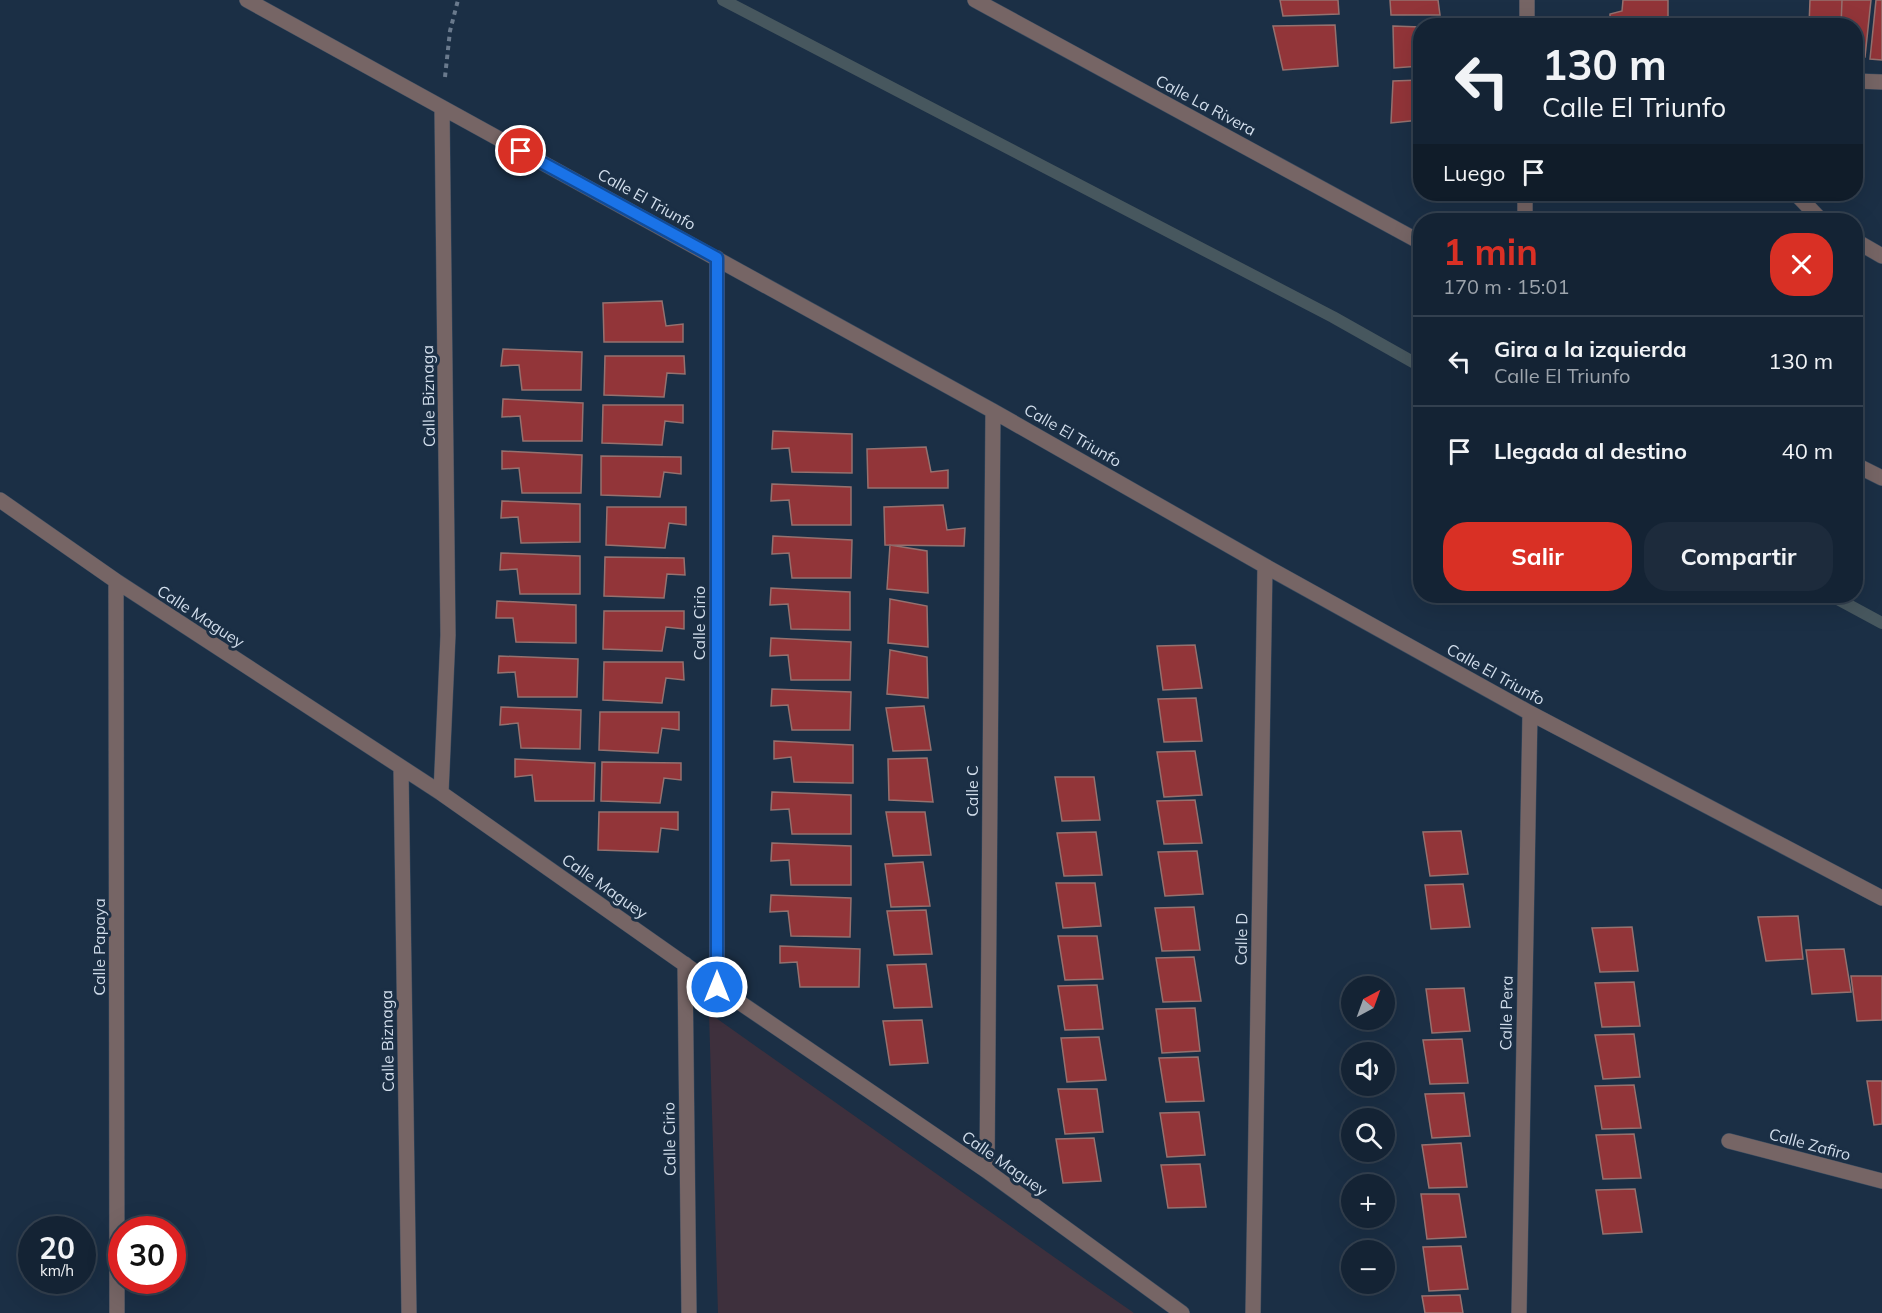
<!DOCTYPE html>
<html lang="es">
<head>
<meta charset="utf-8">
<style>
  body { margin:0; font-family:Mulish,sans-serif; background:#1d2b3c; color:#f1f3f6; height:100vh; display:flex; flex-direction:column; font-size:22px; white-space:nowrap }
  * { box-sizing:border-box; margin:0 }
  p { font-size:20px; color:#9da4ac }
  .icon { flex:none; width:33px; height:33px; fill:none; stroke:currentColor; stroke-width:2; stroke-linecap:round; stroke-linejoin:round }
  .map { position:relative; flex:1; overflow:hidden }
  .details { position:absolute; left:1413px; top:213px; width:450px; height:390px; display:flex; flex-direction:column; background:#142334; border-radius:24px; box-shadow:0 6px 24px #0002,0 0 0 2px #33404f }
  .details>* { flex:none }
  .top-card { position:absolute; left:1413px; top:18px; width:450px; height:183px; border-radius:24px; box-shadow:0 6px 24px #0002,0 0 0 2px #33404f; background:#142334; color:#f1f3f6; overflow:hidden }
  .needle { width:39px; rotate:41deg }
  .buttons { position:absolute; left:1341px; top:976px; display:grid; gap:12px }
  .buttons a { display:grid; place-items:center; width:54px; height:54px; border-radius:50%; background:#142334; box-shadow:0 6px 24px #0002,0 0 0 2px #33404f; font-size:30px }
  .speed { position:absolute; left:18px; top:1216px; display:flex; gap:12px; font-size:30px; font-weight:700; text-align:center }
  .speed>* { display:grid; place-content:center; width:78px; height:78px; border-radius:50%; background:#142334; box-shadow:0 6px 24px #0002,0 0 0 2px #33404f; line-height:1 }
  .speed small { font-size:15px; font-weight:400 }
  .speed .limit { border:9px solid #d22; background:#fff; color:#111 }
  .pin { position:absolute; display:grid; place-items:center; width:51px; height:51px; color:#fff; margin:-26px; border:3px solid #fff; border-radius:50%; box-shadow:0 2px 6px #0007 }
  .me { position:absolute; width:66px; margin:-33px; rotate:0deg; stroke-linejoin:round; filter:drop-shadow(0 0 4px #0008) }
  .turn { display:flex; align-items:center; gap:21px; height:126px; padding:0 30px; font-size:27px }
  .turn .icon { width:78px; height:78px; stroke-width:2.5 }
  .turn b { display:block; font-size:42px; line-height:51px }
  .then { display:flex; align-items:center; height:57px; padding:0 30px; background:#0003; gap:12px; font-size:22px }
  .round { display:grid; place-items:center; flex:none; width:63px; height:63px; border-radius:24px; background:#1d2b3c }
  .headline { display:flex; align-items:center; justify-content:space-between; height:102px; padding:0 30px }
  h1 { font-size:36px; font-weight:700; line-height:45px; color:#d93025 }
  .primary-button { display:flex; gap:12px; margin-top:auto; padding:12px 30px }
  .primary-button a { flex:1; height:69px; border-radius:24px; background:#d93025; color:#fff; font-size:24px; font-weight:700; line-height:69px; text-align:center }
  .primary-button a+a { background:#1d2b3c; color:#f1f3f6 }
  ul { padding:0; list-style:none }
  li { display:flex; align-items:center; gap:18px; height:90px; padding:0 30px; border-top:2px solid #33404f }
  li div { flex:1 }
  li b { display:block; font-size:22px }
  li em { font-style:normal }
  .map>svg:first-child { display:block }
</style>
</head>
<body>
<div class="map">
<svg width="1882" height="1313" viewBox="0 0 1882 1313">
  <rect width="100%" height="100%" fill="#1b2f45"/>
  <path fill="#3e303d" d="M 709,1013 L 1095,1286 L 1134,1313 L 718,1313 Z"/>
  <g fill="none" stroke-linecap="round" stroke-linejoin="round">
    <path stroke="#47575e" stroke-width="12" d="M 723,0 L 1333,317 L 1420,366
      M 1832,596 L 1882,623"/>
  </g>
  <path fill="#923539" stroke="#95716f" stroke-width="1.5" d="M 1280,0 L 1338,0 L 1339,14 L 1283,16 Z
    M 1390,0 L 1438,0 L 1440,15 L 1391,15 Z
    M 1623,0 L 1668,0 L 1668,26 L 1610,26 L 1610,14 L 1622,11 Z
    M 1810,0 L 1842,0 L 1841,26 L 1809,26 Z
    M 1842,0 L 1871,0 L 1865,57 L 1856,57 L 1856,26 L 1841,26 Z
    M 1876,0 L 1882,0 L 1882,60 L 1870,59 Z
    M 1335,25 L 1338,66 L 1283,70 L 1273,26 Z
    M 1393,26 L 1420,27 L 1420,66 L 1394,68 Z
    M 1420,80 L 1420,120 L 1391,123 L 1393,81 Z
    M 662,301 L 666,326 L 683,324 L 683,342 L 604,342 L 603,303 Z
    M 503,349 L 582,352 L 581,390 L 522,390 L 519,365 L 501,366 Z
    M 605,356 L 684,356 L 685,374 L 667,373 L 664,397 L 604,395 Z
    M 503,399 L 583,403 L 582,441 L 523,441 L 520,416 L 502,417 Z
    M 603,405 L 683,405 L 683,423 L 665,421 L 662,445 L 602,443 Z
    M 773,431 L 852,434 L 852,473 L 792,472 L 789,448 L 772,449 Z
    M 926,447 L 931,472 L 948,470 L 948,488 L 868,488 L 867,449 Z
    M 502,451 L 582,455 L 581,493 L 522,493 L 519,468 L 502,469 Z
    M 601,456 L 681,457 L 681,474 L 664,472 L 660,497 L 601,495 Z
    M 772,484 L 851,487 L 851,525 L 792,525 L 789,500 L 771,501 Z
    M 502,501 L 580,504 L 580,542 L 521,543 L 518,517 L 501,518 Z
    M 943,505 L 947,530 L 965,528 L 964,546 L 885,545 L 884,507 Z
    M 607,507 L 686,507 L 686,525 L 669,523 L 665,548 L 606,545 Z
    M 773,536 L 852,540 L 851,578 L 792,578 L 789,553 L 772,554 Z
    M 890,545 L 927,551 L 928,593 L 887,589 Z
    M 501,553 L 580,556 L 580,594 L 520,594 L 517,569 L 500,570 Z
    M 605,557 L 684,558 L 685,575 L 667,574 L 664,598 L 604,596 Z
    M 771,588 L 850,592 L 850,630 L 791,629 L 788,604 L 770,605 Z
    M 890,599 L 927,606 L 928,647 L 888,643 Z
    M 497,601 L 576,605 L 576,643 L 516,642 L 513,618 L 496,618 Z
    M 604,611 L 684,611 L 684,629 L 666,627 L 662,651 L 603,649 Z
    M 771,638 L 851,642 L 850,680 L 791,680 L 788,655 L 770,656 Z
    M 1195,645 L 1202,688 L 1163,690 L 1157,646 Z
    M 890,650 L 927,657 L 928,698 L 887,694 Z
    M 499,656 L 578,659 L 577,697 L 518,697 L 515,672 L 498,673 Z
    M 604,662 L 683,662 L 684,680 L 666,678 L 662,703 L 603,700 Z
    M 772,689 L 851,692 L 850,730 L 792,730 L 788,705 L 771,706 Z
    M 1196,698 L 1202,741 L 1164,742 L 1158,699 Z
    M 924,706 L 931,750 L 893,751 L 886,708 Z
    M 501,707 L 581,710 L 580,749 L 521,748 L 518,723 L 500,725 Z
    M 600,712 L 679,712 L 679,730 L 662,728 L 658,753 L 599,750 Z
    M 774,741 L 853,745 L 853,783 L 794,782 L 791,757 L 774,759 Z
    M 1195,751 L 1202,795 L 1164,797 L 1157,752 Z
    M 927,758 L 933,802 L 889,800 L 888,759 Z
    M 515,759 L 595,763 L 594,801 L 535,801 L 532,775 L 515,777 Z
    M 602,762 L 681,763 L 681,780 L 664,778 L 660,803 L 601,801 Z
    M 1055,777 L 1094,777 L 1100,820 L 1062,821 Z
    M 772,792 L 851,795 L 851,834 L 792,834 L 789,809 L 771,810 Z
    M 1195,800 L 1202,843 L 1164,844 L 1157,801 Z
    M 599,812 L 678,812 L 678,830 L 661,828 L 658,852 L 598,850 Z
    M 886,812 L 925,812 L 931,855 L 893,856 Z
    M 1461,831 L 1468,874 L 1430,876 L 1423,832 Z
    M 1096,832 L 1102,875 L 1064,876 L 1057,833 Z
    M 772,843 L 851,846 L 851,885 L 791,885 L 789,860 L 771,861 Z
    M 1197,851 L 1203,894 L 1165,896 L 1158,852 Z
    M 923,862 L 930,906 L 891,907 L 885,864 Z
    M 1056,883 L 1095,883 L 1101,926 L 1063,928 Z
    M 1463,884 L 1470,927 L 1431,929 L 1425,885 Z
    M 771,895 L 851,898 L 850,937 L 791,936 L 788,911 L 770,912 Z
    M 1194,907 L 1200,950 L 1162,951 L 1155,908 Z
    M 926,910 L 932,954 L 894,955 L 887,911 Z
    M 1798,916 L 1803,959 L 1766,961 L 1758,917 Z
    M 1632,927 L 1638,971 L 1600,972 L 1592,928 Z
    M 1058,936 L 1097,936 L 1103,979 L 1065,980 Z
    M 780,946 L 860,949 L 859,987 L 800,987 L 797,962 L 780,963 Z
    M 1844,949 L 1851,992 L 1812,994 L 1806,950 Z
    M 1194,957 L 1201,1001 L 1163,1002 L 1156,958 Z
    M 926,964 L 932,1007 L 894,1008 L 887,965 Z
    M 1851,976 L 1882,976 L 1882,1020 L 1857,1021 Z
    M 1634,982 L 1640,1026 L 1602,1027 L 1595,983 Z
    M 1097,985 L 1103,1029 L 1065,1030 L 1058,986 Z
    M 1464,988 L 1470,1031 L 1432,1033 L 1426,989 Z
    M 1195,1008 L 1200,1051 L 1162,1053 L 1156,1009 Z
    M 922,1020 L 928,1063 L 890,1065 L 883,1021 Z
    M 1634,1034 L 1640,1077 L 1603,1079 L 1595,1035 Z
    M 1099,1037 L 1106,1080 L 1067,1082 L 1061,1038 Z
    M 1462,1039 L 1468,1083 L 1430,1084 L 1423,1040 Z
    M 1198,1057 L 1204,1101 L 1166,1102 L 1159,1058 Z
    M 1867,1081 L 1882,1081 L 1882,1124 L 1874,1125 Z
    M 1634,1085 L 1641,1128 L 1602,1129 L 1595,1086 Z
    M 1058,1089 L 1097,1089 L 1103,1132 L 1065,1134 Z
    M 1464,1093 L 1470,1136 L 1432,1138 L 1425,1094 Z
    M 1199,1112 L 1205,1155 L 1167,1157 L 1160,1113 Z
    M 1634,1134 L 1641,1178 L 1603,1179 L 1596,1135 Z
    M 1094,1138 L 1101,1181 L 1063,1183 L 1056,1139 Z
    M 1461,1143 L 1467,1187 L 1429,1188 L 1422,1145 Z
    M 1200,1164 L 1206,1207 L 1168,1208 L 1161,1165 Z
    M 1635,1189 L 1642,1232 L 1603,1234 L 1596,1190 Z
    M 1421,1194 L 1459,1194 L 1466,1237 L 1427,1239 Z
    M 1461,1246 L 1468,1289 L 1429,1291 L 1423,1247 Z
    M 1460,1295 L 1463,1313 L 1425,1313 L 1422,1296 Z"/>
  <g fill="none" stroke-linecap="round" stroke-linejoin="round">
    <g stroke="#384b60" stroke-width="16">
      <path id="street" d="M 247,0 L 993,411 L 1265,566 L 1530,713 L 1882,898
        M 975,0 L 1420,242
        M 1527,26 L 1527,0
        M 1856,81 L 1882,82
        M 1796,194 L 1821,220
        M 1525,220 L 1525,194
        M 1856,241 L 1882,256
        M 1856,465 L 1882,478
        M 0,500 L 116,581 L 441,793 L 717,987 L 987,1171 L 1182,1313
        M 116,581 L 117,1313
        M 401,768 L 409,1313
        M 441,793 L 448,635 L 442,108
        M 685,964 L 689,1313
        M 717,987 L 717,258
        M 1729,1141 L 1882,1181
        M 987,1171 L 993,411
        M 1253,1313 L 1265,566
        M 1519,1313 L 1530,713"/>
    </g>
    <path stroke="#6a7a8d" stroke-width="4" stroke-dasharray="4.5 4.5" stroke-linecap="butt" d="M 445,77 L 450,31 L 458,0"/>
    <use href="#street" stroke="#766565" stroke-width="15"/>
  </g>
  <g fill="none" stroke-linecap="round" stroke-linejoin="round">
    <g stroke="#114b97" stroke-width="15">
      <path id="route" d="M 521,151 L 717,258 L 717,987"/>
    </g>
    <use href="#route" stroke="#1a73e8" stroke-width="10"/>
  </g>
  <g text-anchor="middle" stroke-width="6" stroke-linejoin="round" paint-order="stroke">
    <g font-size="16" fill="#d1ddeb" stroke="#1b2f45">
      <text transform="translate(1206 105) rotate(28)" y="6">Calle La Rivera</text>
      <text transform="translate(647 199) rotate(29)" y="6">Calle El Triunfo</text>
      <text transform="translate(428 396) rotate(-91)" y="6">Calle Biznaga</text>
      <text transform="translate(1073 435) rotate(30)" y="6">Calle El Triunfo</text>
      <text transform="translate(201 616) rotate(33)" y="6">Calle Maguey</text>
      <text transform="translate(699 623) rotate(-90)" y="6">Calle Cirio</text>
      <text transform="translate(1496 674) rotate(29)" y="6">Calle El Triunfo</text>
      <text transform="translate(972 791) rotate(-90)" y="6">Calle C</text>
      <text transform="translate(605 886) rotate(35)" y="6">Calle Maguey</text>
      <text transform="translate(1241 939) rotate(-89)" y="6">Calle D</text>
      <text transform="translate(99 947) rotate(-90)" y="6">Calle Papaya</text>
      <text transform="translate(1506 1013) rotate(-89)" y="6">Calle Pera</text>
      <text transform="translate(387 1041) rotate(-91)" y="6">Calle Biznaga</text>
      <text transform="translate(669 1139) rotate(-91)" y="6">Calle Cirio</text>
      <text transform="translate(1810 1144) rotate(15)" y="6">Calle Zafiro</text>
      <text transform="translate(1005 1163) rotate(35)" y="6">Calle Maguey</text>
    </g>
  </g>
</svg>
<div class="buttons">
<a><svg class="needle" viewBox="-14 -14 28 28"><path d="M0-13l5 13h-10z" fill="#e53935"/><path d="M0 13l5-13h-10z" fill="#9da4ac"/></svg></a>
<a><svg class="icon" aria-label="sound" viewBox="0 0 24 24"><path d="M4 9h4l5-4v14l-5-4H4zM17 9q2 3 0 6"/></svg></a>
<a><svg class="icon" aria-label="search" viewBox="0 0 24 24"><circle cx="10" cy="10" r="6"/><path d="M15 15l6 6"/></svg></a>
<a>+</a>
<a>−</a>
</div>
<div class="speed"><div>20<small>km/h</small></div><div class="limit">30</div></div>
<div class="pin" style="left:521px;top:151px;background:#d93025"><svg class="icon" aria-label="arrive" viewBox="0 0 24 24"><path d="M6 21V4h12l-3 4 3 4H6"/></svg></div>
<svg class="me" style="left:717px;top:987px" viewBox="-20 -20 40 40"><circle r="17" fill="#1a73e8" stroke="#fff" stroke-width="3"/><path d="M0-11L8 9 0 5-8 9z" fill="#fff"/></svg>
<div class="top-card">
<div class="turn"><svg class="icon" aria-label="left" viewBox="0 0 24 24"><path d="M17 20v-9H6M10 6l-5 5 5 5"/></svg><div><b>130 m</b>Calle El Triunfo</div></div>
<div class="then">Luego<svg class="icon" aria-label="arrive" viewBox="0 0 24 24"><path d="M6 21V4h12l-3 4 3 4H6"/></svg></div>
</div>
<section class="details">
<div class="headline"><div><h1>1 min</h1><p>170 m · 15:01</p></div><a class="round" style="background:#d93025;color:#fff"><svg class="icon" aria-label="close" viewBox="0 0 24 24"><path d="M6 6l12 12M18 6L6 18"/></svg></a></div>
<ul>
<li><svg class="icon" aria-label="left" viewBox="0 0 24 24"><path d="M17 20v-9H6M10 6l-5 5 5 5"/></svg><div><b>Gira a la izquierda</b><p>Calle El Triunfo</p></div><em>130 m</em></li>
<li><svg class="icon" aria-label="arrive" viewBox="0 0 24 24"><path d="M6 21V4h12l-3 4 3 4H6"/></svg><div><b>Llegada al destino</b></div><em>40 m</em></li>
</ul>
<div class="primary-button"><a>Salir</a><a>Compartir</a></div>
</section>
</div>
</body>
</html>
